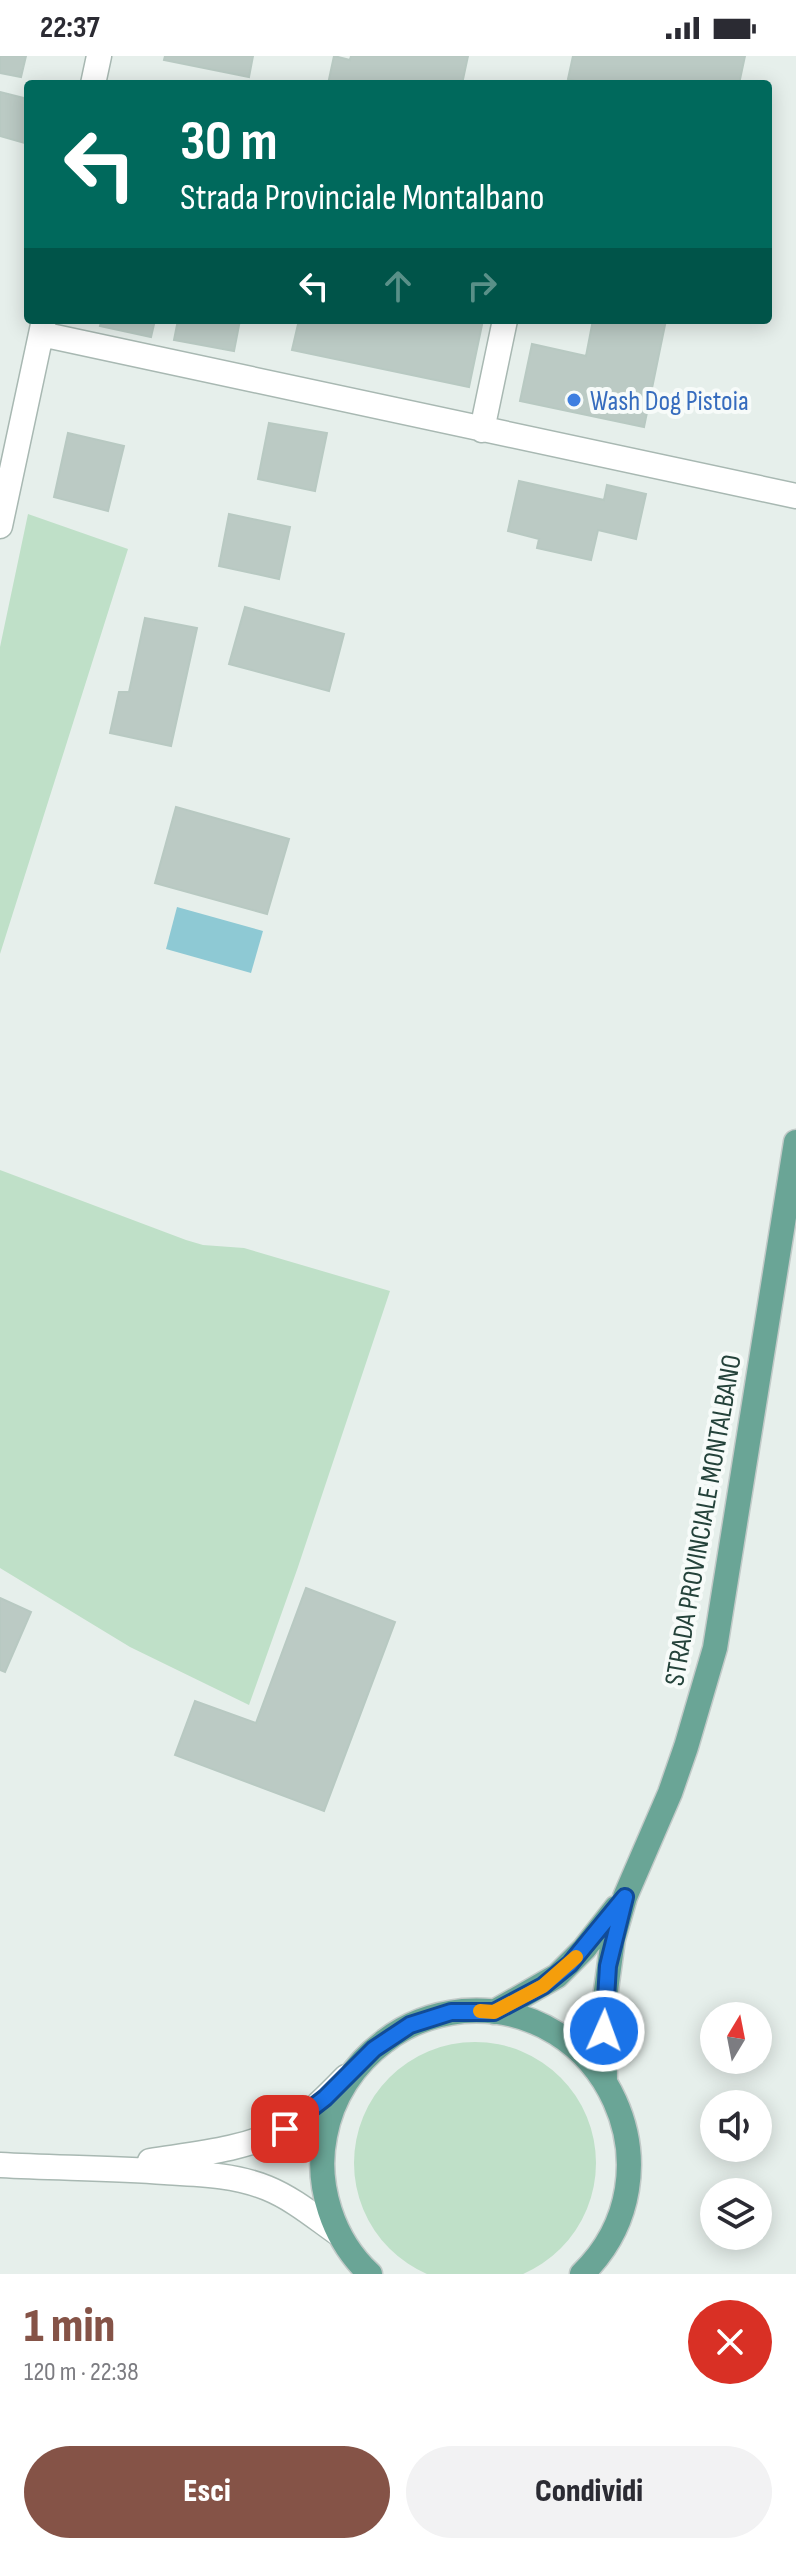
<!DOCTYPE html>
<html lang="it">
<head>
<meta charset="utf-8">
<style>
  body { margin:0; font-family:"Sofia Sans Condensed",sans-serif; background:#f2f2f3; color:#2b2b33; height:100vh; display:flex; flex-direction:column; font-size:30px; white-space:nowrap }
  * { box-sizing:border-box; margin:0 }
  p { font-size:26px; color:#7c7c81 }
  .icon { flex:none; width:44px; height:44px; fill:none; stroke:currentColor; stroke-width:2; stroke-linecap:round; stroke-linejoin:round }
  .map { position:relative; height:2218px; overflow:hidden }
  .details { display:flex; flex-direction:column; background:#fff; flex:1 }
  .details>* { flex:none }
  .hud { position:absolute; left:24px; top:24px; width:748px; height:244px; border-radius:8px; box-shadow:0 4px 20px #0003; background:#00695c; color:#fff; overflow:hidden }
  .needle { width:52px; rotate:10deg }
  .controls { position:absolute; left:700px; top:1946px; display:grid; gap:16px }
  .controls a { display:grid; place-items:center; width:72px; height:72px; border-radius:50%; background:#fff; box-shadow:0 4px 20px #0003; font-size:40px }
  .pin { position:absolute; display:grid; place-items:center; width:68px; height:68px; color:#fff; margin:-34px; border-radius:16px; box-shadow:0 4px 12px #0006 }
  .me { position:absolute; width:88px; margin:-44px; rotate:2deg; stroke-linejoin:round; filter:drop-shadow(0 0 6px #0008) }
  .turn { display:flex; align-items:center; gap:28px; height:168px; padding:0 24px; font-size:36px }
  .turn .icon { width:104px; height:104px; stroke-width:2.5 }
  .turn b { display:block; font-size:56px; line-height:68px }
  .lanes { display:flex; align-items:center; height:76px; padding:0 24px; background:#0003; justify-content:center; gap:40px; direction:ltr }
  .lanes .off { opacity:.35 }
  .round { display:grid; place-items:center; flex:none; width:84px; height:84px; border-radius:42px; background:#f2f2f3 }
  .head { display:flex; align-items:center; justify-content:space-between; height:136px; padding:0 24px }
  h1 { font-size:48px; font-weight:800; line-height:60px; color:#855347 }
  .button { display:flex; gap:16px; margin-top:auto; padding:16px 24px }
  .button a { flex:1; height:92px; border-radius:48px; background:#855347; color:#fff; font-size:32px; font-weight:800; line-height:92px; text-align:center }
  .button a+a { background:#f2f2f3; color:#2b2b33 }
  .status { display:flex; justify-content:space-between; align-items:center; height:56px; padding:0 40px; background:#fff; direction:ltr }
  .status svg { height:22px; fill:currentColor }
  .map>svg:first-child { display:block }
</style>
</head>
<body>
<div class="status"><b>22:37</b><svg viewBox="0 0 49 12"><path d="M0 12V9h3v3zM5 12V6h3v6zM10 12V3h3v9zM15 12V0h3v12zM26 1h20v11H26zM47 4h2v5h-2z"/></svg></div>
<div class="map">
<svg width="796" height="2218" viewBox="0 0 796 2218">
  <rect width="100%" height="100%" fill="#e6efeb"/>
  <path fill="#bfe0c8" d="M 28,458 L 128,493 L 0,898 L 0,591 Z
    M 0,1114 L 186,1184 L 203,1189 L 244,1192 L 390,1235 L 298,1511 L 249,1649 L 130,1591 L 0,1512 Z
    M354 2107a121 121 0 1 1 242 0a121 121 0 1 1-242 0Z"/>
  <path fill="#8ec9d4" d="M 177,851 L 263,875 L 251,917 L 166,893 Z"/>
  <path fill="#bbcac4" stroke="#b8c9c2" stroke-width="2" d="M 0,0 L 26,0 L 21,21 L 0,17 Z
    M 165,0 L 253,0 L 249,21 L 164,4 Z
    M 334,0 L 350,4 L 351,0 L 468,0 L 462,28 L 328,28 Z
    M 573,0 L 745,0 L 739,28 L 589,28 L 568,23 Z
    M 0,36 L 28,43 L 28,88 L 0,80 Z
    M 102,264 L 155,264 L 151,281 L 100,270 Z
    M 178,264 L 240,264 L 234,295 L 174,284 Z
    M 299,264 L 483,264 L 469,331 L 292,294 Z
    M 593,264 L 666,264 L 644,371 L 520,345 L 532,288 L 586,300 Z
    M 269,367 L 327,377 L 315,435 L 258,423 Z
    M 68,377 L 124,390 L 108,455 L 54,441 Z
    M 519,425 L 604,444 L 607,429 L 646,438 L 636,483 L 598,474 L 591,504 L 537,492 L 539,483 L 508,475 Z
    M 229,458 L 290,471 L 279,523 L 219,510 Z
    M 245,551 L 344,578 L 329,635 L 229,608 Z
    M 145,562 L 197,572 L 171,690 L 110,677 L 119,636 L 129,636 Z
    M 176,751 L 289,783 L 267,858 L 155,827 Z
    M 306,1532 L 395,1566 L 324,1755 L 175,1699 L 195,1645 L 256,1667 Z
    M 0,1542 L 31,1556 L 5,1616 L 0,1614 Z"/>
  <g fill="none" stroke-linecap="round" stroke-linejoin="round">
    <g stroke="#a8b8b2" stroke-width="27">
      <path id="minor" d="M 93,28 L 99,0
        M 41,278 L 796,440
        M 482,374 L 505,264
        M 0,470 L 44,264
        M 150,2105 C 194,2098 244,2094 284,2073 C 308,2061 327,2040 346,2021
        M 0,2109 C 55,2112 110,2112 165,2116 C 200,2118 235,2119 267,2132 C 294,2143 316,2162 339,2178"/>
    </g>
    <g stroke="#c2cac8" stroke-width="27">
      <path id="major" d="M 494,1956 L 557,1920 L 584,1893 L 616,1852
        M 605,2026 L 604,1949 L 613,1883 L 625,1841 L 670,1737 L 686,1691 L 715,1592 L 796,1086
        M 370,2218 C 333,2184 315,2129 325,2080 C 332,2041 354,2008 385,1985 C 408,1967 435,1958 463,1955 C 606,1944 685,2118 582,2218"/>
    </g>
    <use href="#minor" stroke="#fff" stroke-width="24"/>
    <use href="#major" stroke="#6aa596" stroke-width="24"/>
  </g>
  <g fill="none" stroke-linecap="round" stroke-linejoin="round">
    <g stroke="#114b97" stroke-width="20">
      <path id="route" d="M 285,2073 L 325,2042 L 374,1993 L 410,1969 L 451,1956 L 494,1956 L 543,1930 L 570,1908 L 625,1841 L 608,1910 L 604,1975"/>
    </g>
    <use href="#route" stroke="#1a73e8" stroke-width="14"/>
    <path stroke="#f59e0b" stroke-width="14" d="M 480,1955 L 494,1956 L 543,1930 L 576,1901"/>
  </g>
  <circle fill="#3f7fe0" stroke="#f7fbf9" stroke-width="3" cx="574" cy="344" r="8"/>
  <g text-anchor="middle" stroke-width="8" stroke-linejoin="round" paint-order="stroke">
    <g font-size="28" fill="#366cbe" stroke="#f7fbf9" text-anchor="start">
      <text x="590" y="354">Wash Dog Pistoia</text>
    </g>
    <g font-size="28" fill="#24423a" stroke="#f7fbf9">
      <text transform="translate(702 1464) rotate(-80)" y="10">STRADA PROVINCIALE MONTALBANO</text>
    </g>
  </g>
</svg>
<div class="controls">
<a><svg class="needle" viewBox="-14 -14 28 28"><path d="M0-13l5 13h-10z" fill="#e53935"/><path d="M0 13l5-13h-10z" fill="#7c7c81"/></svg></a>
<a><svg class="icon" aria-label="sound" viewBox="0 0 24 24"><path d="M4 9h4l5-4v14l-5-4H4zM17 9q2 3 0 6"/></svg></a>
<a><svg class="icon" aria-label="layers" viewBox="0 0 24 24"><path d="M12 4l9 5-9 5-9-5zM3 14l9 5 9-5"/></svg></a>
</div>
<div class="pin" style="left:285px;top:2073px;background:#d93025"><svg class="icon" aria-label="arrive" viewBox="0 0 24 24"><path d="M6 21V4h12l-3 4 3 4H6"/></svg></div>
<svg class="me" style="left:604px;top:1975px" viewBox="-20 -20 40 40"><circle r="17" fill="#1a73e8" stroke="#fff" stroke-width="3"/><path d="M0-11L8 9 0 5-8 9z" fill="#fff"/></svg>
<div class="hud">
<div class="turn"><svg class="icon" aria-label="left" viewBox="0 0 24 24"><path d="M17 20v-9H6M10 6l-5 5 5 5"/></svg><div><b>30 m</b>Strada Provinciale Montalbano</div></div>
<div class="lanes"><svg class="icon" aria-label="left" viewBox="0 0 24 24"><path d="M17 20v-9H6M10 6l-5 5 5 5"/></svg><svg class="icon off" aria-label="ahead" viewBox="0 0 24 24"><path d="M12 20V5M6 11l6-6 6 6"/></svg><svg class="icon off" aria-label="right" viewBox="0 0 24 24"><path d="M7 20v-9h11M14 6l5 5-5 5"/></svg></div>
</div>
</div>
<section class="details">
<div class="head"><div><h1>1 min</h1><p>120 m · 22:38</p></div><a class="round" style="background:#d93025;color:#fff"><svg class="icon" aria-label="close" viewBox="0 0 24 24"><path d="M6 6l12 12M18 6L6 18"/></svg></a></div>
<div class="button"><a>Esci</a><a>Condividi</a></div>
</section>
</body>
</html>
